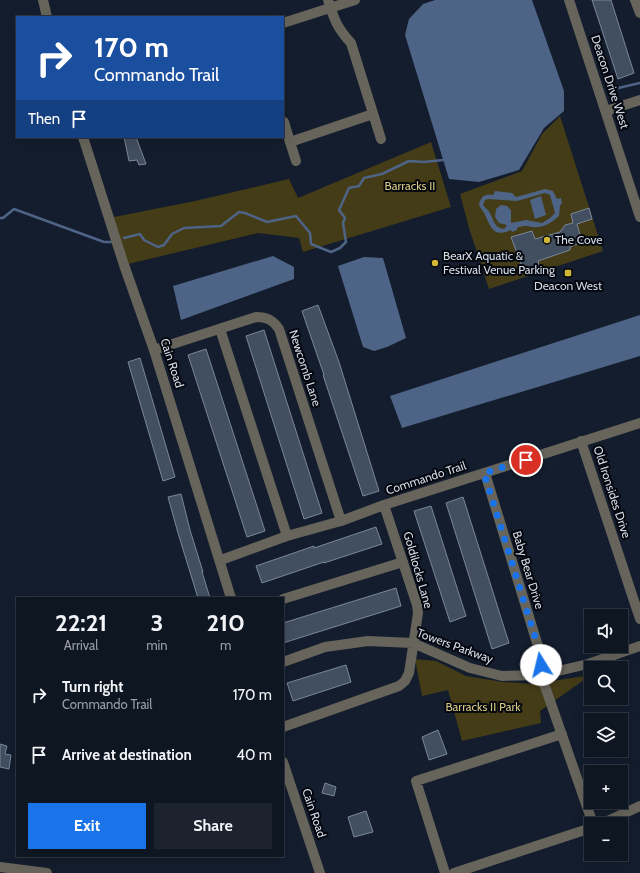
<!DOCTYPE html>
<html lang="en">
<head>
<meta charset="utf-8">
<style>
  body { margin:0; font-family:Cabin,sans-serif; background:#1c232f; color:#f1f3f6; height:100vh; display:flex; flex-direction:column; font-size:15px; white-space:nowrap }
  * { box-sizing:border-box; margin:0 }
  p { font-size:13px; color:#9b9fa5 }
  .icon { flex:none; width:22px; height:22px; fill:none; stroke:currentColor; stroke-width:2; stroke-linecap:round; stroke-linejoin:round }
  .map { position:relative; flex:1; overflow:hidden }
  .side { position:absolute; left:16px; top:597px; width:268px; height:260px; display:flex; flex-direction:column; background:#0e1622; border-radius:0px; box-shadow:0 4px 16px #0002,0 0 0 1px #2e3540 }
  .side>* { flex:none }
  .banner { position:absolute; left:16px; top:16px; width:268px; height:122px; border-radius:0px; box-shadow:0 4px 16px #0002,0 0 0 1px #2e3540; background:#1a4fa0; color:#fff; overflow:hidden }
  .controls { position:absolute; left:584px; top:609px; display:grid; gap:8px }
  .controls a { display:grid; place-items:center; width:44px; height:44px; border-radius:0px; background:#0e1622; box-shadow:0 4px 16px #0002,0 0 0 1px #2e3540; font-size:20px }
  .pin { position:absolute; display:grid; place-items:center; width:34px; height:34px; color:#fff; margin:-17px; border:2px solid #fff; border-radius:50%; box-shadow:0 1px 4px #0007 }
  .me { position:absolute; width:44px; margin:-22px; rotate:351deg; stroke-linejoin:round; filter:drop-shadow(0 0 3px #0008) }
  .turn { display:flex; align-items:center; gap:14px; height:84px; padding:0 12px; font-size:18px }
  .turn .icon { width:52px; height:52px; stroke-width:2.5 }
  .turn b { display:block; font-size:28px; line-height:34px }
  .then { display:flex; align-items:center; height:38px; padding:0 12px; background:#0003; gap:8px; font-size:15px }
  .eta { display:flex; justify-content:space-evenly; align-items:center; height:68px; text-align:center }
  .eta b { font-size:24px; font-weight:800; line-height:28px }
  .primary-button { display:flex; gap:8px; margin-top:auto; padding:8px 12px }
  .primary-button a { flex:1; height:46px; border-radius:0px; background:#1a73e8; color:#fff; font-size:16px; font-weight:800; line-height:46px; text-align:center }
  .primary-button a+a { background:#1c232f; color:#f1f3f6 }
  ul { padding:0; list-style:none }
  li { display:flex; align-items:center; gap:12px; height:60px; padding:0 12px }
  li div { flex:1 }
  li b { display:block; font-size:15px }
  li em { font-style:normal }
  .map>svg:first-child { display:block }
</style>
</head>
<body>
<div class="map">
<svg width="640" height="873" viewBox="0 0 640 873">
  <rect width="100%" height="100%" fill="#131d2d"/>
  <path fill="#443b17" d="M 560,116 L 603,251 L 489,289 L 469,228 L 460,194 L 522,171 L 542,134 Z
    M 431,142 L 451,207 L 303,252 L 299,238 L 258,233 L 124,265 L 109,218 L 195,201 L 289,179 L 298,198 Z
    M 415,659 L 436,661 L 466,676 L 503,682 L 533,684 L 591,675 L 540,711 L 541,723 L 462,741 L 448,690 L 422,696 Z"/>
  <path fill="#4e6486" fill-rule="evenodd" d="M 435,0 L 532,0 L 564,91 L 564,111 L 544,128 L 519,170 L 479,182 L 449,179 L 405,35 L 409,19 L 423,4 Z
    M 545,189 L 553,191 L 557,199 L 561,198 L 562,204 L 560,205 L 559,216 C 551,223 544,228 533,227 C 527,226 523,225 517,228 L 517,230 L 512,232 L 511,230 C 494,237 492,230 485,215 C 484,211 480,209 479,204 C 481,197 485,193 493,195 L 495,191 L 512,193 L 516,197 ZM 545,193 L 550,195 L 555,213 L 550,218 L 542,223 L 526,220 L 511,223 L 511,210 L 507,206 L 501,205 L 496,209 L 495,217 L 499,223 L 507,225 L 504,229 C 494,228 494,220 490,213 C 488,209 485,208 483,205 L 485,200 L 488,199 L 517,201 Z
    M 541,196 L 546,215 L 535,219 L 530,200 Z
    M 273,256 L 294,267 L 294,279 L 181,320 L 173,286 Z
    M 364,257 L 383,258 L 406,338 L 387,347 L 374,351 L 363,347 L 338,266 Z
    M 640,315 L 640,356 L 402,428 L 390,396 Z"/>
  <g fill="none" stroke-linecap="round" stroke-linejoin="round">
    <path stroke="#4e6486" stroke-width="2.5" d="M 614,89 L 640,83
      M 0,218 L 3,218 L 14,209 L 104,242 L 111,242
      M 124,238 L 140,234 L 144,240 L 158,247 L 164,245 L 172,234 L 184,228 L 221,226 L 239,212 L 245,213 L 267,222 L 296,216 L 310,233 L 311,244 L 331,252 L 340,248 L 346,242 L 343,223 L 345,218 L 339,210 L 349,188 L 359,186 L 364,178 L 382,174 L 409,161 L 424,162 L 443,160 L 446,158"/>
  </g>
  <path fill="#424f61" stroke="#79879a" d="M 592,0 L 611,0 L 634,73 L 618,79 Z
    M 124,137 L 136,137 L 146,164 L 139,165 L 137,160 L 129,161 Z
    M 589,208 L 592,219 L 577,224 L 582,242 L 570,247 L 570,250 L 538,261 L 540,269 L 525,275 L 511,237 L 532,231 L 535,239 L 560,232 L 565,225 L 573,223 L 571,214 Z
    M 318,305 L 339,362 L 379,491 L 363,496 L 323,375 L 324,375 L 302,311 Z
    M 264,330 L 322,513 L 304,519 L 246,336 Z
    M 206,349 L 265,531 L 247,537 L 188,355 Z
    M 140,358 L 175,477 L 163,481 L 128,362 Z
    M 181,494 L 190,530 L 203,572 L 202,572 L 210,598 L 198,598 L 178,533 L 168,497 Z
    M 463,497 L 509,643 L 492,649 L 446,503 Z
    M 431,506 L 466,616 L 450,622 L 414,511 Z
    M 376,527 L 382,544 L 324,563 L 324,562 L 262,583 L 256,566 L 314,546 L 314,548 Z
    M 396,588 L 401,606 L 283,643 L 283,623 Z
    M 346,665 L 351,682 L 293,701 L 287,683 Z
    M 438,730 L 447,754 L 429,760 L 422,737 Z
    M 0,744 L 7,746 L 5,754 L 11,755 L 9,769 L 0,767 Z
    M 325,783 L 336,787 L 334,796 L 322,793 Z
    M 366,811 L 373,832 L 354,837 L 348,817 Z"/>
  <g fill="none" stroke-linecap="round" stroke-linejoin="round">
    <path stroke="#67655b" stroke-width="10" d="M 43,0 L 47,17
      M 328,0 C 334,19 337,28 351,43 L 381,139
      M 569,0 L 640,217
      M 635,0 L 640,13
      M 283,23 L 355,0
      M 606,111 L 640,100
      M 284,122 L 290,142
      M 83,137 L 124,265 L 154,350 L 231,598
      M 296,161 L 290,142 L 373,114
      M 220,329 L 287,536
      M 154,350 L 256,317 C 267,317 273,320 279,329 L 341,521
      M 581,441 L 640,619
      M 485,473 L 541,656 L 541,675 L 593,824
      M 221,560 L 287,536 L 341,521 L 384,505 L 640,423
      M 283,599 L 403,562
      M 283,662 L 325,647 L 368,641 L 413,643 L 470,668 L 502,676 L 541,675 L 588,664 L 640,646
      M 283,727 L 399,686 L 405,681 L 409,673 L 418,613 L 417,605 L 384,505
      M 283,762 L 320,873
      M 601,824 L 640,806
      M 0,867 L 47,873
      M 445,873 L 416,781 L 562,734
      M 454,873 L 591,828"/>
  </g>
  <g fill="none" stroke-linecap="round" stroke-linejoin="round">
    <path stroke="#1a73e8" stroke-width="7" stroke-dasharray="0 12.6" d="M 526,460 L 484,473 L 541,656 L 541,665"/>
  </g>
  <g fill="#d2b736" stroke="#04070e" stroke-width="1.5">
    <circle cx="547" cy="240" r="4"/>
    <circle cx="435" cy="263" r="4"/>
    <rect x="564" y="269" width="8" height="8" rx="2"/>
  </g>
  <g text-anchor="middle" stroke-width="4" stroke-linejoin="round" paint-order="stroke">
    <g font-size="12" fill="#d3dbe6" stroke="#04070e">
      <text transform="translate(610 82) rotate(72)" y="4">Deacon Drive West</text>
      <text transform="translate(172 363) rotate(72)" y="4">Cain Road</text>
      <text transform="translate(305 368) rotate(72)" y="4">Newcomb Lane</text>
      <text transform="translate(426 478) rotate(-18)" y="4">Commando Trail</text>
      <text transform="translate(612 492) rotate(72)" y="4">Old Ironsides Drive</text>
      <text transform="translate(418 570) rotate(74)" y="4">Goldilocks Lane</text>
      <text transform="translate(528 570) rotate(73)" y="4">Baby Bear Drive</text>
      <text transform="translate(455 646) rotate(20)" y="4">Towers Parkway</text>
      <text transform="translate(314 813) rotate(71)" y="4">Cain Road</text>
    </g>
    <g font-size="12" fill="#d5c580" stroke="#04070e">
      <text x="410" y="190">Barracks II</text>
      <text x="483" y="711">Barracks II Park</text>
    </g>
    <g font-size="12" fill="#d3dbe6" stroke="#04070e" text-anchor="start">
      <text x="555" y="244">The Cove</text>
      <text x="443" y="260">BearX Aquatic &amp;<tspan x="443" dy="14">Festival Venue Parking</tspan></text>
      <text x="568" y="290" text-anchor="middle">Deacon West</text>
    </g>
  </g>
</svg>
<div class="controls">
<a><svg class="icon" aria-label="sound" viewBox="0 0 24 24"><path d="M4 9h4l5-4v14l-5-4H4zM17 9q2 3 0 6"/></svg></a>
<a><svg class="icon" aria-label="search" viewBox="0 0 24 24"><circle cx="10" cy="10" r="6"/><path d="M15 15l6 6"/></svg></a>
<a><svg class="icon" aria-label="layers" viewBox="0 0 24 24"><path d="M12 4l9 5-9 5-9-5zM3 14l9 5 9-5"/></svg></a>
<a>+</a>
<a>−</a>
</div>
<div class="pin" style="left:526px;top:460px;background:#d93025"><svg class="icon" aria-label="arrive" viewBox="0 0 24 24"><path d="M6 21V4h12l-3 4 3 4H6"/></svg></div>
<svg class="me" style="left:541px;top:665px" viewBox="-20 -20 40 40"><circle r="19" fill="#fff"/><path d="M0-13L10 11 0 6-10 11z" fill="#1a73e8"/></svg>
<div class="banner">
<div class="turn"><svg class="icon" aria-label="right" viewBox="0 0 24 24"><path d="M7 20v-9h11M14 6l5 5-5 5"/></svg><div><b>170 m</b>Commando Trail</div></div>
<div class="then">Then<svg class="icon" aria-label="arrive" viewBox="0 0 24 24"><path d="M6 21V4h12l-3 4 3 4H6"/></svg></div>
</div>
<section class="side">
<div class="eta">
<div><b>22:21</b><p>Arrival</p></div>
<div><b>3</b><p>min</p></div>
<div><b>210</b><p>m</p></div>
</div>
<ul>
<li><svg class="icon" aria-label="right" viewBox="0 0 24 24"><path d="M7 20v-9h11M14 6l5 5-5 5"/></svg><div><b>Turn right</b><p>Commando Trail</p></div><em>170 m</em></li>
<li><svg class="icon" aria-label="arrive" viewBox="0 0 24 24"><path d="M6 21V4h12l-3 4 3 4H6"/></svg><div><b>Arrive at destination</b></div><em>40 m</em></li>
</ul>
<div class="primary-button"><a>Exit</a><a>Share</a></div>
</section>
</div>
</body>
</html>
